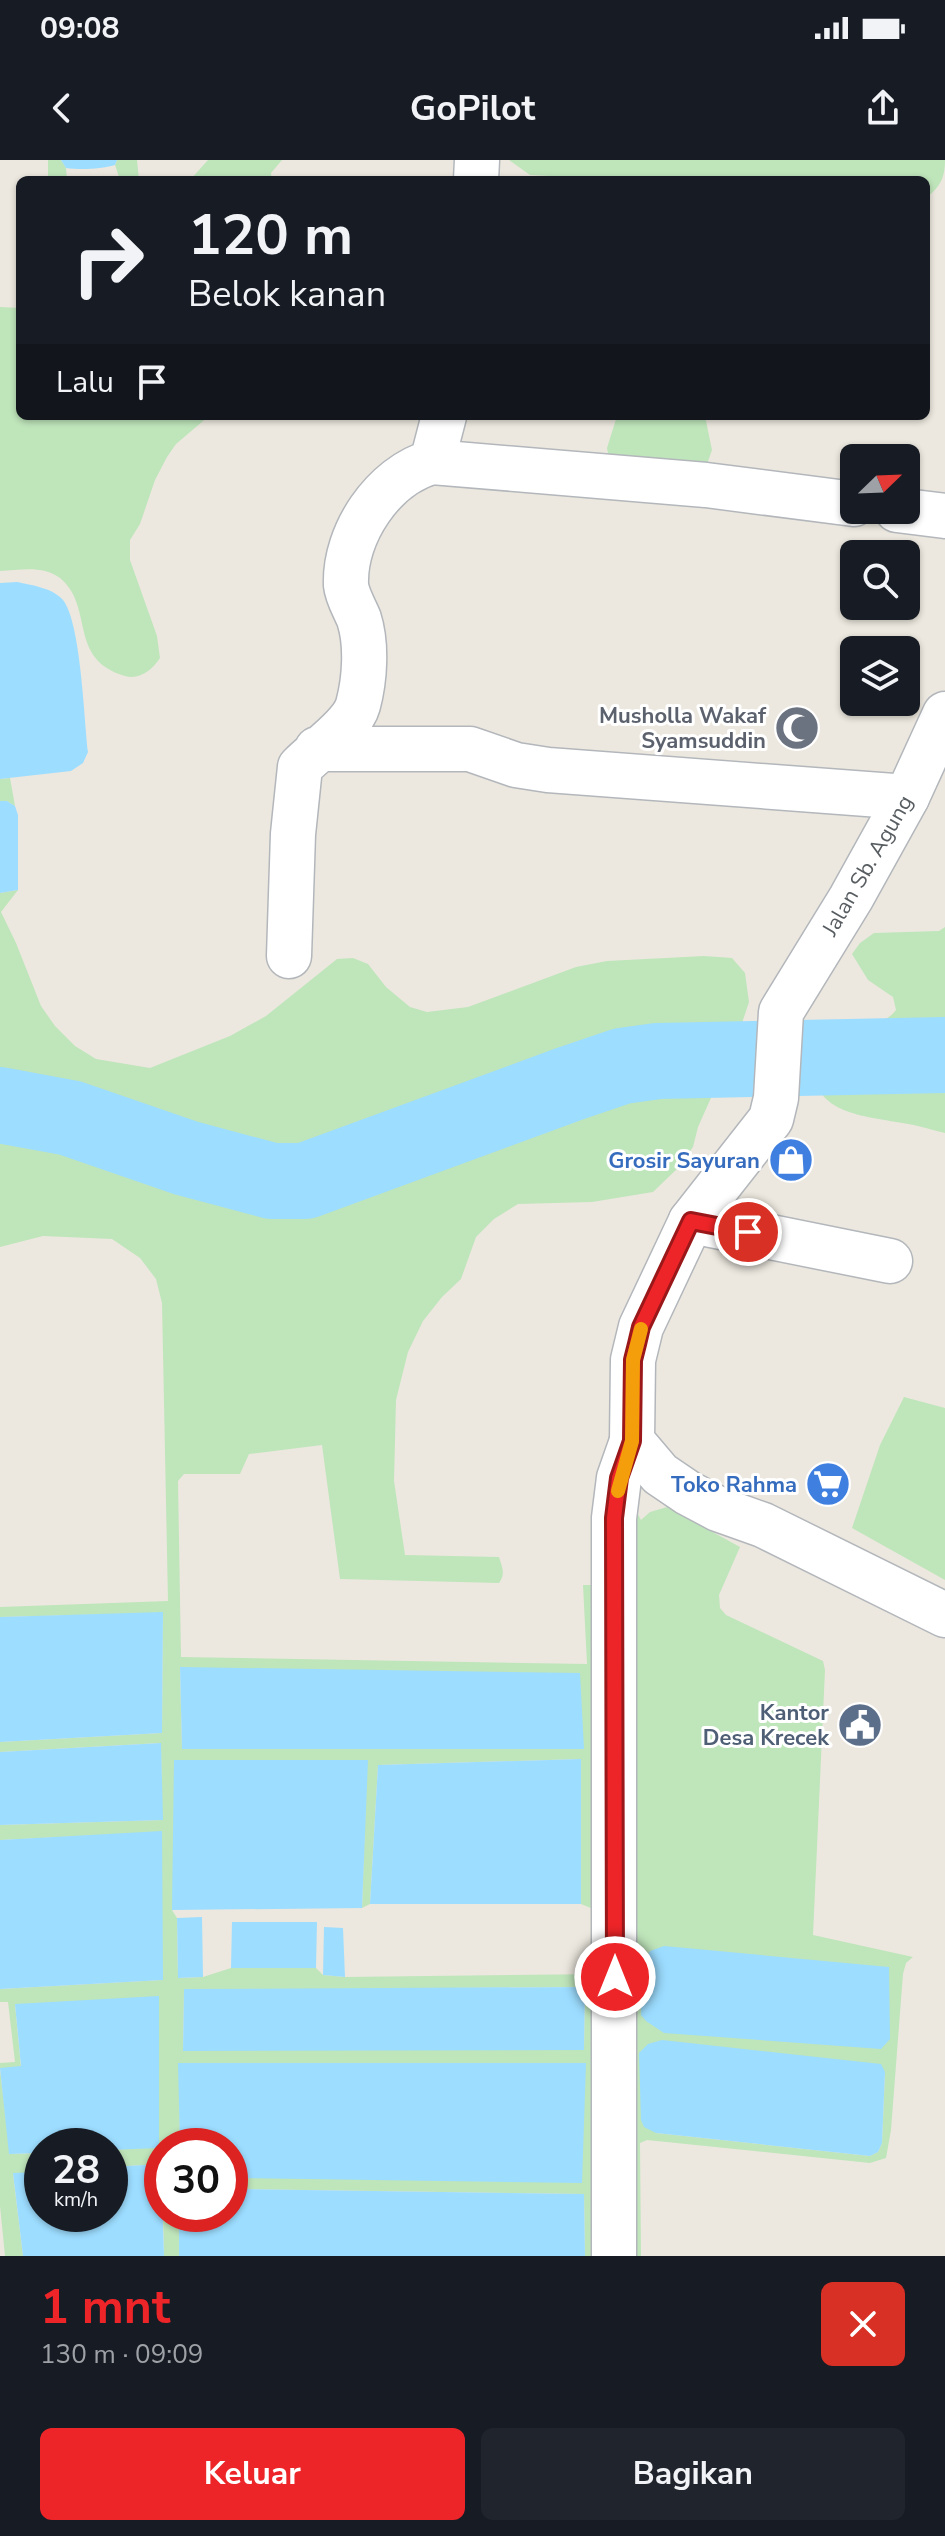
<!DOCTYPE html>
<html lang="id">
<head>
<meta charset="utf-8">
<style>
  body { margin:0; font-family:"Nunito Sans",sans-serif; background:#20242c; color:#f1f3f6; height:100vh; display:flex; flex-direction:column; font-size:30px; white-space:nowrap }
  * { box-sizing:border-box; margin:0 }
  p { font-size:26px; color:#9ea1a6 }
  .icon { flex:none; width:44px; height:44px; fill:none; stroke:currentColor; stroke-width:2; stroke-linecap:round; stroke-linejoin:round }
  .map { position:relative; height:2096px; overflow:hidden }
  .panel { display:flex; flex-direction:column; background:#171b24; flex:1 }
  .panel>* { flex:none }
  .hud { position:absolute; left:16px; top:16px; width:914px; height:244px; border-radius:12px; box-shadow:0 2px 6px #0004; background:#171b24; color:#f1f3f6; overflow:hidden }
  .needle { width:52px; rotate:67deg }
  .tools { position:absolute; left:840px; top:284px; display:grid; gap:16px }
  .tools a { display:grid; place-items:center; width:80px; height:80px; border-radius:12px; background:#171b24; box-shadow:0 2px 6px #0004; font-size:40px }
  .speed { position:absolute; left:24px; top:1968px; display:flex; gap:16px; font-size:40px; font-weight:700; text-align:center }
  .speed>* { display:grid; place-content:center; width:104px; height:104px; border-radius:50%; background:#171b24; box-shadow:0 2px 6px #0004; line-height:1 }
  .speed small { font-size:20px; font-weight:400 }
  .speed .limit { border:12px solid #d22; background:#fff; color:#111 }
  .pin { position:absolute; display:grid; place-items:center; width:68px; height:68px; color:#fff; margin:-34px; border:4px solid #fff; border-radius:50%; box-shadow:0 2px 8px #0007 }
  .me { position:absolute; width:88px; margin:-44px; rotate:0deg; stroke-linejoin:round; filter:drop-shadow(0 0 6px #0008) }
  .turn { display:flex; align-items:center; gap:28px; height:168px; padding:0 40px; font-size:36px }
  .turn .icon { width:104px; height:104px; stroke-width:2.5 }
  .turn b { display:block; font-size:56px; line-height:68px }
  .then { display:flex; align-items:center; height:76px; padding:0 40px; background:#0003; gap:16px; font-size:30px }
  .round { display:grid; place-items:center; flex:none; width:84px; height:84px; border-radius:12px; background:#20242c }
  .overview { display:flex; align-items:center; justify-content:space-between; height:136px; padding:0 40px }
  h1 { font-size:48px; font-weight:700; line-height:60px; color:#ed2528 }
  .cta { display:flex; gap:16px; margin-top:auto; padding:16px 40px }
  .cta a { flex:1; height:92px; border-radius:12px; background:#ed2528; color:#fff; font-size:32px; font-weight:700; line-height:92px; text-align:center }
  .cta a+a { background:#20242c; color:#f1f3f6 }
  .status { display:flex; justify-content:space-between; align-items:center; height:56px; padding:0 40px; background:#171b24; direction:ltr }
  .status svg { height:22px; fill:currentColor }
  header { display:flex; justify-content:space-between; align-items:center; height:104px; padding:0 40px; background:#171b24; font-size:36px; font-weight:700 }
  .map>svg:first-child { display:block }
</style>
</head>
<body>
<div class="status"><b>09:08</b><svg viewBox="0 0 49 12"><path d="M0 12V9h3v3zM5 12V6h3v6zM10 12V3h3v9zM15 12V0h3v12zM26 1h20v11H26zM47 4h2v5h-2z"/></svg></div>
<header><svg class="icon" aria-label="back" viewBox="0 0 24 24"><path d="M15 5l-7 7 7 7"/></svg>GoPilot<svg class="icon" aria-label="share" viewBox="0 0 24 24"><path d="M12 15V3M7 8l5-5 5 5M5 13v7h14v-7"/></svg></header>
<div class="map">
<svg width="945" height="2096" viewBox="0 0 945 2096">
  <rect width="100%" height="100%" fill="#ece8df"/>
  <path fill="#bfe5bb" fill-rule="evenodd" d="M 48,0 L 61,0 L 66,8 L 67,20 L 48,20 Z
    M 117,0 L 137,0 L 139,20 L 120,20 L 115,5 Z
    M 208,0 L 282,0 L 271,13 L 272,20 L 190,20 Z
    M 509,0 L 945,0 C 945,18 940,27 926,38 L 926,20 L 593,20 L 589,18 L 530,15 Z
    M 0,147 L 20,148 L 20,256 L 209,256 L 176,284 L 167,297 L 155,320 L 140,364 L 130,380 L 130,400 L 157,476 L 160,498 C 152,510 140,520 125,516 C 67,499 95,447 60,418 C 43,405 20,410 0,411 Z
    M 617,256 L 705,256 L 712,290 L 706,307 L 609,299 L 607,288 Z
    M 10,618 L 15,646 L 7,641 L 0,641 L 0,619 Z
    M 18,730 L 1,752 L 16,783 L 41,846 L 55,866 L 75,886 L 96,899 L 150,908 L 230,876 L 266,856 L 337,799 L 353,798 L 368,804 L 386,827 L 410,847 L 427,852 L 468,847 L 576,807 L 607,801 L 704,796 L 732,798 L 745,813 L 749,842 L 735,884 L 698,967 L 693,987 L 678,1008 L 653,1032 L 592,1042 L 518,1044 L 494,1059 L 476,1077 L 461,1119 L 442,1137 L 423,1161 L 408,1192 L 396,1240 L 394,1321 L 405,1395 L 499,1397 C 502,1407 506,1414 499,1423 L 340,1419 L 322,1285 L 249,1294 L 240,1314 L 184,1314 L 178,1321 L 181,1497 L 587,1504 L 583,1425 L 612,1425 L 619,1318 L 641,1360 L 650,1352 L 667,1347 L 740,1387 L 719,1435 L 720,1448 L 726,1455 L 823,1501 L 825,1510 L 813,1775 L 913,1797 L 906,1803 L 903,1814 L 891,1970 L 886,1998 L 870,2003 L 647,1980 L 640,1983 L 641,2096 L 585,2096 L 584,2034 L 230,2029 L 230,2018 L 585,1903 L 179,1903 L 180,1986 L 162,1986 L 162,2031 L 161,2004 L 110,2007 L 110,1990 L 159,1987 L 15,1844 L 21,1907 L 0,1909 L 10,1994 L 42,1993 L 42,2011 L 13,2014 L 23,2096 L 5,2096 L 0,2046 L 0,1903 L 15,1902 L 8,1842 L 0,1842 L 0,1829 L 162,1820 L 162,1672 L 0,1680 L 0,1665 L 162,1660 L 161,1583 L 0,1592 L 0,1582 L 162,1573 L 163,1453 L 0,1457 L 0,1447 L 168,1441 L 162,1143 L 156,1119 L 140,1098 L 112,1079 L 43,1076 L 0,1087 L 0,733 ZM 180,1507 L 584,1589 L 182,1589 ZM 581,1599 L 581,1744 L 603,1753 L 605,1814 L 345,1817 L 323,1815 L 316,1808 L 231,1808 L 203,1817 L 178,1818 L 177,1758 L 172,1750 L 367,1600 L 362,1748 L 370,1744 L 378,1605 ZM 585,1827 L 584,1890 L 183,1890 L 184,1830 ZM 885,1912 L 882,1983 L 878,1992 L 870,1996 L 656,1973 Z
    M 945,767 L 945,973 C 929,969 913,964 896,962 C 844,953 813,950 806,889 C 811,884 816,879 822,877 C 845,866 880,871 896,850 L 893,837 L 868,820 L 852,794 L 860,783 L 874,773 L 939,771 Z
    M 904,1237 L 945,1248 L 945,1420 L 852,1368 L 880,1285 Z
    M 163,2054 L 179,2054 L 179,2096 L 164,2096 Z"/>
  <path fill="#9dddff" d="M 61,0 L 117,0 L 115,5 C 101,9 81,10 66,8 Z
    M 17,422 C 31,425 53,428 63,440 C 81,463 84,559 88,592 L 83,603 L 71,611 L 0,619 L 0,423 Z
    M 0,641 L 7,641 L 15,646 L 18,655 L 18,730 L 0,733 Z
    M 163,1452 L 162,1573 L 0,1582 L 0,1457 Z
    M 180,1507 L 580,1513 L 584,1589 L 182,1589 Z
    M 161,1583 L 163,1660 L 0,1665 L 0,1592 Z
    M 581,1599 L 581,1744 L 370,1744 L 378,1605 Z
    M 174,1600 L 368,1600 L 362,1748 L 172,1750 Z
    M 162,1671 L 163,1820 L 0,1829 L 0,1680 Z
    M 202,1757 L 203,1817 L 178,1818 L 177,1758 Z
    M 232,1762 L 317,1762 L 316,1808 L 231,1808 Z
    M 324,1767 L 343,1768 L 345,1817 L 323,1815 Z
    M 664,1786 L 889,1807 L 890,1879 L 881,1889 L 664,1873 L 646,1861 L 641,1855 L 642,1804 L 650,1791 Z
    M 585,1827 L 584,1890 L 183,1891 L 184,1829 Z
    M 159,1836 L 159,1988 L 110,1990 L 110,1986 L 42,1986 L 42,1993 L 9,1994 L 0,1908 L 21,1906 L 15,1844 Z
    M 662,1880 L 881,1904 L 885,1912 L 882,1983 L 878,1992 L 870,1996 L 656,1973 L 644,1967 L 641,1960 L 639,1893 L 648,1884 Z
    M 178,1903 L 586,1903 L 582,2023 L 230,2018 L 230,1986 L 180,1986 Z
    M 161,2004 L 164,2096 L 23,2096 L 13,2013 L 42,2012 L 42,2054 L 110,2054 L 110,2007 Z
    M 230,2029 L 584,2034 L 585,2096 L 179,2096 L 179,2054 L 230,2054 Z"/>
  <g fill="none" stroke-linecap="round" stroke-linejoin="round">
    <path stroke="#9dddff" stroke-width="76" d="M 0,945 L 70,958 L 186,998 L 272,1021 L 305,1021 L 569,924 L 622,906 L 658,901 L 945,895"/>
    <g stroke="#b3b7bb" stroke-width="47">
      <path id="minor" d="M 476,20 L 477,0
        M 432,302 L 706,325 L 854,344
        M 897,350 L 945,356
        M 317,589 L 470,589 L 516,605 L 548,610 L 907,637
        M 289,796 L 293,674 L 300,607 C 316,590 352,567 358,545 C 365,519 367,484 359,459 C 355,449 347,436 346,425 C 344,374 383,316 432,302 L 444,256
        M 691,1061 L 890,1101
        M 614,2096 L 614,1358 L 619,1318 L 632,1281"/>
    </g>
    <g stroke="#b3b7bb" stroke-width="47">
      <path id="tertiary" d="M 945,554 L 907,637 L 851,738 L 781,852 L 776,938 L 771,959 L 691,1061 L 641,1167 L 633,1200 L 632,1281 L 660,1314 L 688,1333 L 718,1349 L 763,1365 L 945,1455"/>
    </g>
    <use href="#minor" stroke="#fff" stroke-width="44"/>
    <use href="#tertiary" stroke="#fff" stroke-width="44"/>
  </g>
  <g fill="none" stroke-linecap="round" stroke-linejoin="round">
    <g stroke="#9a181a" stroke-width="20">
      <path id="route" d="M 615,1817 L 614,1358 L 619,1318 L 632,1281 L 633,1200 L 637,1184 L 641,1167 L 691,1061 L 748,1072"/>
    </g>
    <use href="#route" stroke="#ed2528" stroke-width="14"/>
    <path stroke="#f59e0b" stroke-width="14" d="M 618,1331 L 632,1281 L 633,1200 L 641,1169"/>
  </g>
  <defs>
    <g id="mosque-disc" transform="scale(2.3)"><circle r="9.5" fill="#6b7280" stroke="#fff"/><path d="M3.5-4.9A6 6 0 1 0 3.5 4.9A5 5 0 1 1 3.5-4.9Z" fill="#fff"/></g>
    <g id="shop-disc" transform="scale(2.3)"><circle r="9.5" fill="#3f7fe0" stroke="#fff"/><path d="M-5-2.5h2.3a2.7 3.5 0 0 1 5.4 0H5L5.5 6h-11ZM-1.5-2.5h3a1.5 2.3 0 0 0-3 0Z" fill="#fff"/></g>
    <g id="supermarket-disc" transform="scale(2.3)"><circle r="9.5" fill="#3f7fe0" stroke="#fff"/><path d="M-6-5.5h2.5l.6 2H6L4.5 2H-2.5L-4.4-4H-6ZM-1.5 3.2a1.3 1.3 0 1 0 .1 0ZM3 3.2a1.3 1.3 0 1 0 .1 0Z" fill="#fff"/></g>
    <g id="civic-disc" transform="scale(2.3)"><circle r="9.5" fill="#5c6f8a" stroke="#fff"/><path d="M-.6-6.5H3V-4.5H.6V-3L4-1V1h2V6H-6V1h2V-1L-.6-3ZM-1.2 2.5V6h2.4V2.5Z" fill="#fff"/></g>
  </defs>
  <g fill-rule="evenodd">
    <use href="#mosque-disc" x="797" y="568"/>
    <use href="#shop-disc" x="791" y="1000"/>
    <use href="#supermarket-disc" x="828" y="1324"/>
    <use href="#civic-disc" x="860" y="1565"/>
  </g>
  <g text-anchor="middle" stroke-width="6" stroke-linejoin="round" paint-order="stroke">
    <g font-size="22" font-weight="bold" fill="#5b616d" stroke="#fff" text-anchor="end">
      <text x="766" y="563">Musholla Wakaf<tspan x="766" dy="25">Syamsuddin</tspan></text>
    </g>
    <g font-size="22" fill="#585d61" stroke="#fff">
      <text transform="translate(867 705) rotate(-60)" y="8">Jalan Sb. Agung</text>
    </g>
    <g font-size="22" font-weight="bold" fill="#366cbe" stroke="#fff" text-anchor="end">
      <text x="760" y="1008">Grosir Sayuran</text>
      <text x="797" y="1332">Toko Rahma</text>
    </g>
    <g font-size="22" font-weight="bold" fill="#4e5e75" stroke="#fff" text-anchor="end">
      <text x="829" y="1560">Kantor<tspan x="829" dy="25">Desa Krecek</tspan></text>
    </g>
  </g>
</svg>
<div class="tools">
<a><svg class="needle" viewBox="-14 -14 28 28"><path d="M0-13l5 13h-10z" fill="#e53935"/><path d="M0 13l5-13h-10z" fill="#9ea1a6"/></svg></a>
<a><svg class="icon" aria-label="search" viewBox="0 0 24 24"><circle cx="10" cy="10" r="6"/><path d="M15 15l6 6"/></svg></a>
<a><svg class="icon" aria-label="layers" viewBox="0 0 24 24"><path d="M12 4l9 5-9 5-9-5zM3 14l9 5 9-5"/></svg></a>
</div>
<div class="speed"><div>28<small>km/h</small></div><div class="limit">30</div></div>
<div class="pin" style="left:748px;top:1072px;background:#d93025"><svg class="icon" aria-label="arrive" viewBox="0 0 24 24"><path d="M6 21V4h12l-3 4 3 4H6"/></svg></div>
<svg class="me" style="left:615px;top:1817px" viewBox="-20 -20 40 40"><circle r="17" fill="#ed2528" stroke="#fff" stroke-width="3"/><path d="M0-11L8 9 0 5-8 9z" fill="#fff"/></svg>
<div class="hud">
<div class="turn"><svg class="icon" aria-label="right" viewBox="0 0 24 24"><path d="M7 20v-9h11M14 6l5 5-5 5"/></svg><div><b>120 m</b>Belok kanan</div></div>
<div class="then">Lalu<svg class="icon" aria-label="arrive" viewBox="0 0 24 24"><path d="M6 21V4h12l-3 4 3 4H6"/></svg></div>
</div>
</div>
<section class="panel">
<div class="overview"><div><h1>1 mnt</h1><p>130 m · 09:09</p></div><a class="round" style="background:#d93025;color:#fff"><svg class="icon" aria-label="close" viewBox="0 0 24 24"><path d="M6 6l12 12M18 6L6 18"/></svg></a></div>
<div class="cta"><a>Keluar</a><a>Bagikan</a></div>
</section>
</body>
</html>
